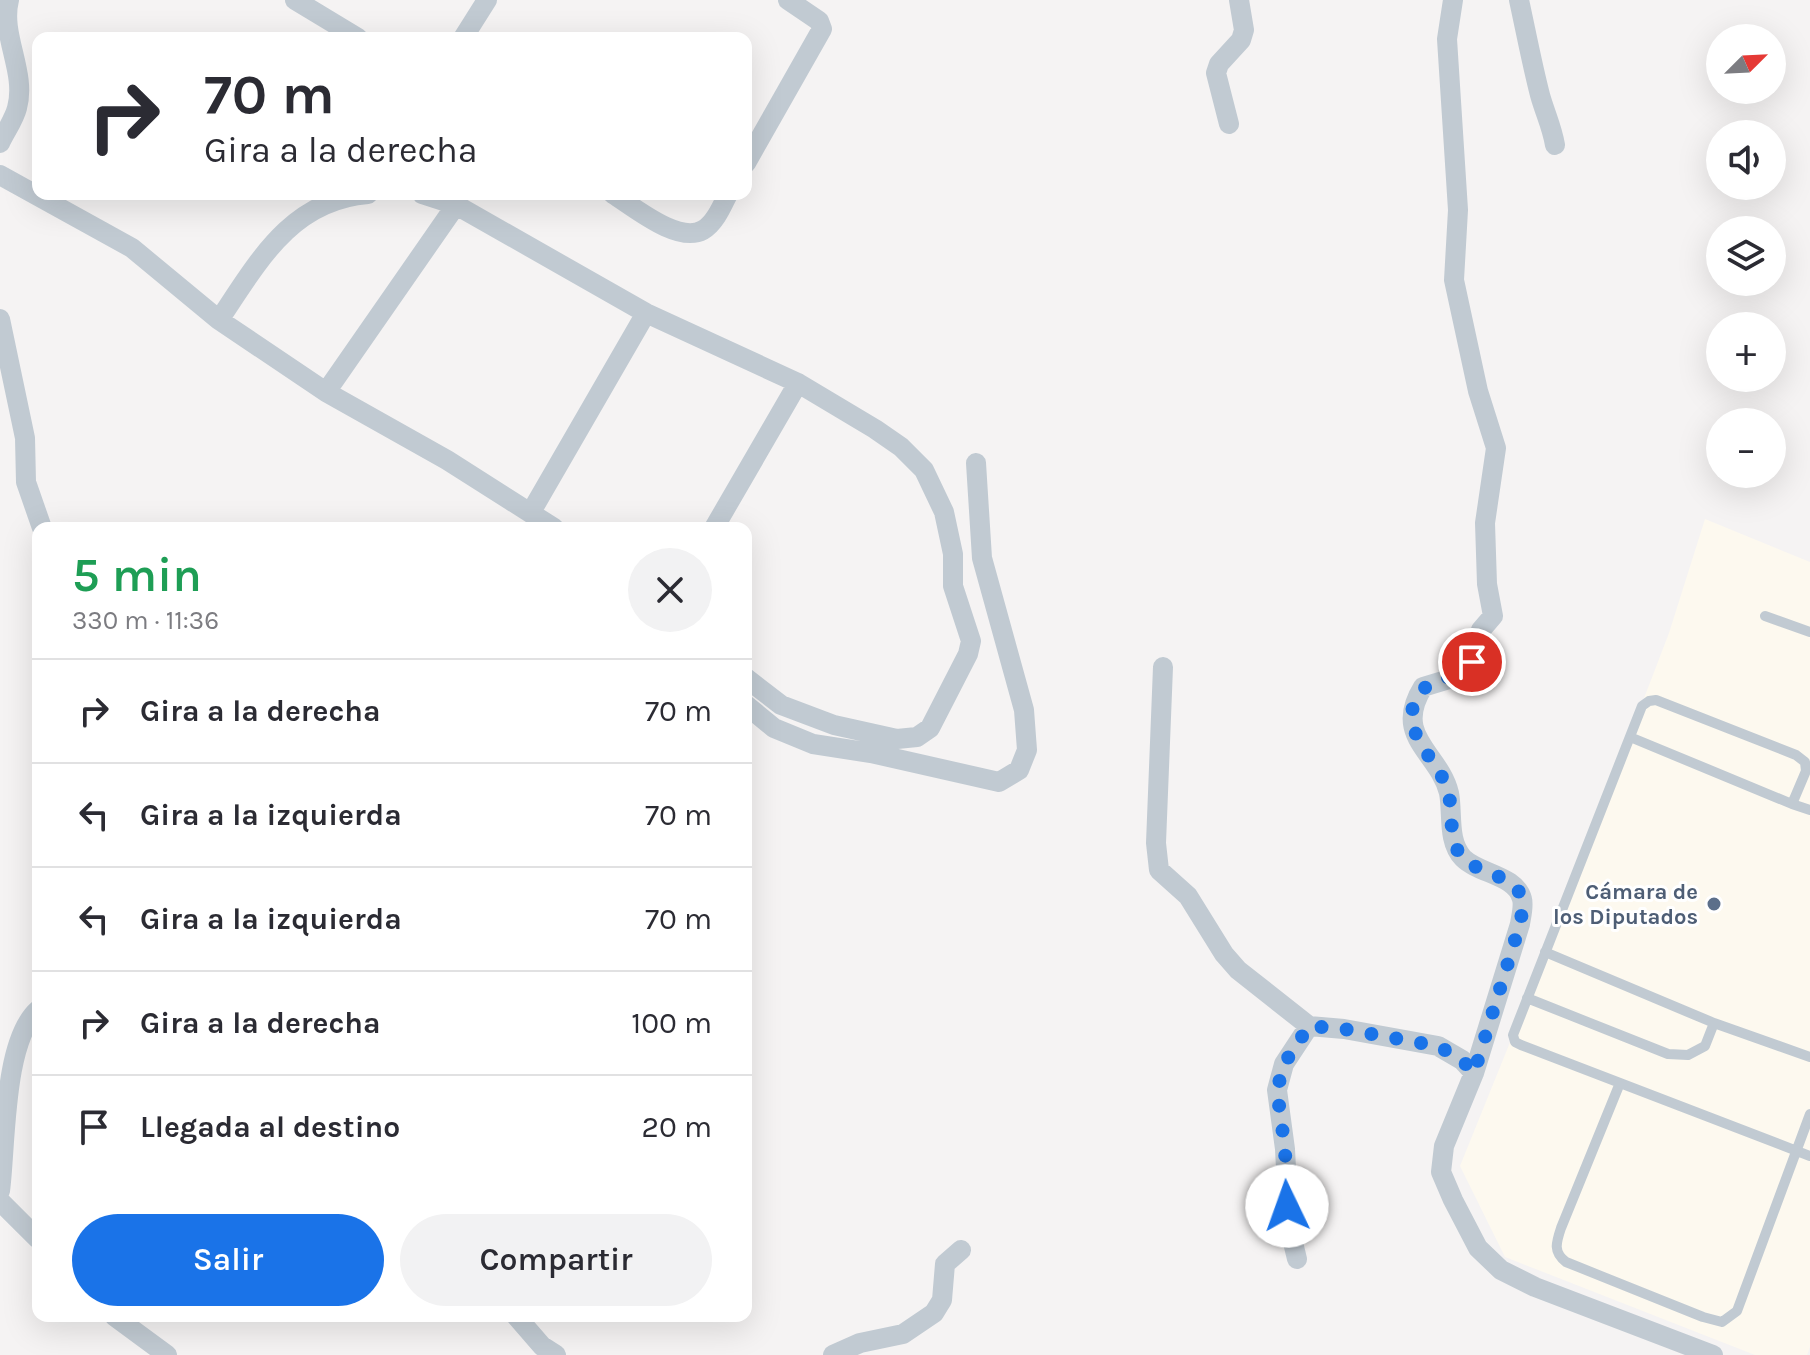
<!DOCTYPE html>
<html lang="es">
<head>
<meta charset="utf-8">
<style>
  body { margin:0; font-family:Karla,sans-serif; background:#f2f2f3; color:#2b2b33; height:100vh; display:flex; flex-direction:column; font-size:30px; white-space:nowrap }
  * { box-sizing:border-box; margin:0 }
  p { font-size:26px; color:#7c7c81 }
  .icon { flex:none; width:44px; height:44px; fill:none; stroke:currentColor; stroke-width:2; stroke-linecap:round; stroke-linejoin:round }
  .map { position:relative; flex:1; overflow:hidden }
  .sheet { position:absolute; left:32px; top:522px; width:720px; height:800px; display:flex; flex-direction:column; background:#fff; border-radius:16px; box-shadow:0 8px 32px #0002 }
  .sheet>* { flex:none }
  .banner { position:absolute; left:32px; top:32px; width:720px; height:168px; border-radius:16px; box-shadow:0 8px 32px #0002; background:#fff; color:#2b2b33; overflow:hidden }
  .needle { width:52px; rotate:66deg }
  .tools { position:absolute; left:1706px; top:24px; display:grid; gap:16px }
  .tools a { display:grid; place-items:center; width:80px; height:80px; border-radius:50%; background:#fff; box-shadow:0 8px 32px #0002; font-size:40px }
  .pin { position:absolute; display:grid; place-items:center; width:68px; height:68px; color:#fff; margin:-34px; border:4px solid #fff; border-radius:50%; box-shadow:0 2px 8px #0007 }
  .me { position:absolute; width:88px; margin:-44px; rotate:357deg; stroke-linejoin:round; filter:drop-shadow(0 0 6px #0008) }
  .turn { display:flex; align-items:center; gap:28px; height:168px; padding:0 40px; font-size:36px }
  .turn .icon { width:104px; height:104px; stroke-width:2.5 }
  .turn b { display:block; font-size:56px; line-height:68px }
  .round { display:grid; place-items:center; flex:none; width:84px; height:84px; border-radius:42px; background:#f2f2f3 }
  .overview { display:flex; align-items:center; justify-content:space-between; height:136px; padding:0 40px }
  h1 { font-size:48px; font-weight:600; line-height:60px; color:#1e9e55 }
  .button { display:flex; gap:16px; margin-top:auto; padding:16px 40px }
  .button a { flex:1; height:92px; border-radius:48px; background:#1a73e8; color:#fff; font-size:32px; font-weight:600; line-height:92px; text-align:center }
  .button a+a { background:#f2f2f3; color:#2b2b33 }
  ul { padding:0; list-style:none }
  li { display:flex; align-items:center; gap:24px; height:104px; padding:0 40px; border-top:2px solid #e1e1e2 }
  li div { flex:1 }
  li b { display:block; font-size:30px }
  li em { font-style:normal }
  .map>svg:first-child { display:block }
</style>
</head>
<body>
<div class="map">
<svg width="1810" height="1355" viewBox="0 0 1810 1355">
  <rect width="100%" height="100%" fill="#f5f3f3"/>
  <path fill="#fdf9ef" d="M 1705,519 L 1810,562 L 1810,1347 L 1807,1355 L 1755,1355 L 1505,1257 L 1460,1166 L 1551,941 L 1669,633 Z"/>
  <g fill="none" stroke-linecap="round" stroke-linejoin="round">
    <path stroke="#c1cad2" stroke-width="10" d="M 1765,616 L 1810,632
      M 1630,737 L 1792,804
      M 1810,810 L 1792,804 L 1806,771 L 1805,762 L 1796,755 L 1656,700 L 1649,701 L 1642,706 L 1513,1035 L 1515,1042 L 1521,1045 L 1810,1156
      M 1545,952 L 1714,1023
      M 1527,998 L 1668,1054 L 1688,1055 L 1705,1046 L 1714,1023 L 1810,1057
      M 1620,1083 L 1561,1228 C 1556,1243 1553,1252 1566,1262 L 1703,1317 L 1722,1322 L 1737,1311 L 1810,1114"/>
    <path stroke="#c1cad2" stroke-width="20" d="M 295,0 L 358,38
      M 1453,0 L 1447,39 L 1458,210 L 1454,280 L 1478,391 L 1496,448 L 1485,523 L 1487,584 L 1493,616 L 1481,630 L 1472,662 L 1464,671 L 1446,680 L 1423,687 C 1392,737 1439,752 1449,793 C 1453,813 1447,841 1463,858 C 1479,874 1516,875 1522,899 C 1524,906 1521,917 1520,924 L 1474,1073 L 1444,1146 L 1441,1172 L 1453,1200 L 1478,1248 L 1501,1270 L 1535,1287 L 1713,1355
      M 1519,0 C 1526,32 1532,64 1540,95 C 1545,113 1552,127 1555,145
      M 463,38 L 487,0
      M 1229,124 L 1216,73 L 1219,64 L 1241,40 L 1244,30 L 1239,0
      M 0,143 C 5,132 14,120 17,108 C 27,72 0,35 9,0
      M 746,163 L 822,29 L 819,21 L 788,0
      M 0,175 L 132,248 L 219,320 L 326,392 L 447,460 L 554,528
      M 422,194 L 456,205 L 646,313 L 798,383 L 875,429 L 901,447 L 924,470 L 944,512 L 953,554 L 953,586 L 971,641 L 968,654 L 930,728 L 917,737 L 897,739 L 834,725 L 781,705 L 746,678
      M 613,194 C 634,207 678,244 703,230 C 715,223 722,206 728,194
      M 0,319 L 25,438 L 26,482 L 42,528
      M 219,320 C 258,262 291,200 368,194
      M 326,392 L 456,205
      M 531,512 L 646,313
      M 714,528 L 798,383
      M 1163,667 L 1156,843 L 1159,870 L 1188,896 L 1224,954 L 1238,970 L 1309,1026 L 1344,1029 L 1438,1046 L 1462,1060 L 1474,1073
      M 746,705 L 774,728 L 813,744 L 871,753 L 999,782 L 1019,770 L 1027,750 L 1024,710 L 982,558 L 976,463
      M 0,1191 C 6,1145 3,1041 38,1010
      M 0,1201 L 38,1239
      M 1297,1259 L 1289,1226 L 1285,1149 L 1277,1090 L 1284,1064 L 1309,1026
      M 114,1316 L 167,1355
      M 516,1316 L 542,1346 L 556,1355
      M 833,1355 L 860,1343 L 903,1334 L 934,1313 L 942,1300 L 945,1264 L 961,1250"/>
  </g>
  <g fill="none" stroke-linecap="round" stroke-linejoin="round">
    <path stroke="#1a73e8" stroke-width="14" stroke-dasharray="0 25.2" d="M 1287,1206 L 1285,1149 L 1277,1090 L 1284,1064 L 1309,1026 L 1344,1029 L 1438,1046 L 1462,1060 L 1474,1073 L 1520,924 C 1521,917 1524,906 1522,899 C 1516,875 1478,874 1463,858 C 1447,841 1454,812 1448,792 C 1441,761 1397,733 1417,697 C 1429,676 1453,683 1472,662"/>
  </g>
  <circle fill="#5c6f8a" stroke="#fff" stroke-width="3" cx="1714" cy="904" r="8"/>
  <g text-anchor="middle" stroke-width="6" stroke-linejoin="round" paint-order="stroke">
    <g font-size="22" font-weight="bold" fill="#4e5e75" stroke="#fff" text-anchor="end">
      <text x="1698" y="899">Cámara de<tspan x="1698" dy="25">los Diputados</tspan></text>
    </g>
  </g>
</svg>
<div class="tools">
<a><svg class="needle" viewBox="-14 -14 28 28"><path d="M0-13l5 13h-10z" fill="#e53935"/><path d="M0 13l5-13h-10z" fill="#7c7c81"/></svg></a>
<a><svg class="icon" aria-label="sound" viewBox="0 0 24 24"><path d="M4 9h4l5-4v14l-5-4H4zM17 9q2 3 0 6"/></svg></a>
<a><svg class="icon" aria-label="layers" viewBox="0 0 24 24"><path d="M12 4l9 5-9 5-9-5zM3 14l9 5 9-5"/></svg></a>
<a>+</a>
<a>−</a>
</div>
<div class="pin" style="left:1472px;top:662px;background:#d93025"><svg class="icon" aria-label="arrive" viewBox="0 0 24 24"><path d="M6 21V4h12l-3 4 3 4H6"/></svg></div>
<svg class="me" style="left:1287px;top:1206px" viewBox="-20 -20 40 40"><circle r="19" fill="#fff"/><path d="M0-13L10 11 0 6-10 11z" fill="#1a73e8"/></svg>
<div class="banner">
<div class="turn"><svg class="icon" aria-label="right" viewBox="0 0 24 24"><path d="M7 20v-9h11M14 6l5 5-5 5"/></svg><div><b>70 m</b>Gira a la derecha</div></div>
</div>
<section class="sheet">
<div class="overview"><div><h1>5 min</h1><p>330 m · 11:36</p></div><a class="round"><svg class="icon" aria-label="close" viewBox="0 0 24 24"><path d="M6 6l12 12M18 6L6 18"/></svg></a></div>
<ul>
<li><svg class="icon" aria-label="right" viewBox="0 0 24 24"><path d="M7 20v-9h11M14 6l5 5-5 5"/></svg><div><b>Gira a la derecha</b></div><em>70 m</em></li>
<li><svg class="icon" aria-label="left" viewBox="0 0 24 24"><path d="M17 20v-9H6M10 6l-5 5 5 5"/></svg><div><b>Gira a la izquierda</b></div><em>70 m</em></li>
<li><svg class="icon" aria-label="left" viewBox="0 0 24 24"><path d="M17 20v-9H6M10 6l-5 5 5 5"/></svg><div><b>Gira a la izquierda</b></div><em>70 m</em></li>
<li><svg class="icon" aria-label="right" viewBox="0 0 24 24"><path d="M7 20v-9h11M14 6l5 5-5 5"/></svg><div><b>Gira a la derecha</b></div><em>100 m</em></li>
<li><svg class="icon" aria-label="arrive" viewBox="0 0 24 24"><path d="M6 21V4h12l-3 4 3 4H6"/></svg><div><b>Llegada al destino</b></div><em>20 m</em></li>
</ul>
<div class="button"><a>Salir</a><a>Compartir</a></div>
</section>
</div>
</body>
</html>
